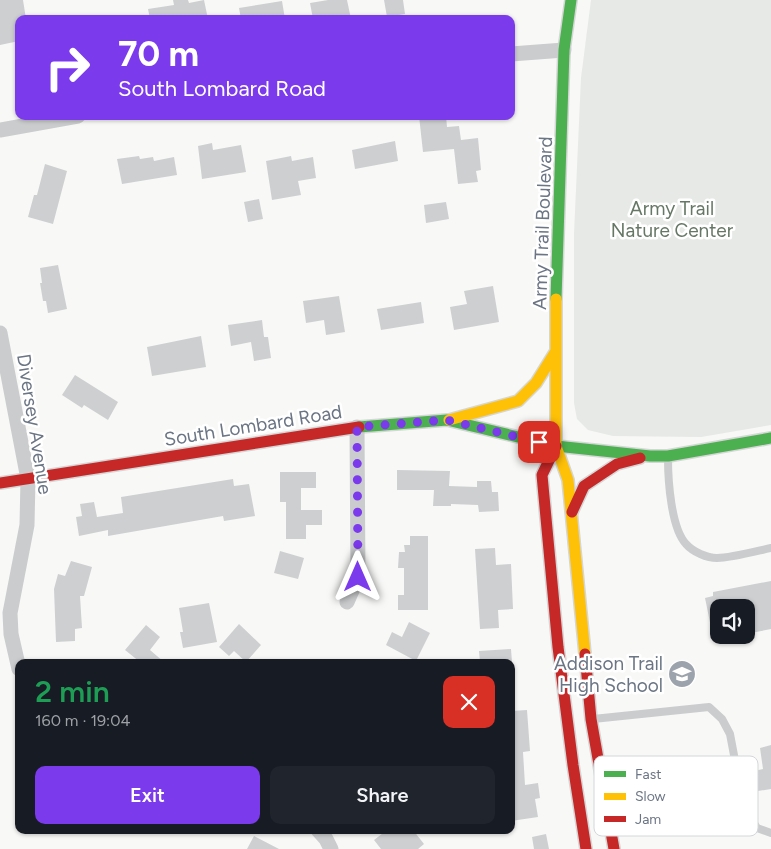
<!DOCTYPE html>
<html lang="en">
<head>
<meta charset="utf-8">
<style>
  body { margin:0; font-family:Figtree,sans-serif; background:#20242c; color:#f1f3f6; height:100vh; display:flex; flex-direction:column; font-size:19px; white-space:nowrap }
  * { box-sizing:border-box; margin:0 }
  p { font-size:16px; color:#9ea1a6 }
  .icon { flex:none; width:28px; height:28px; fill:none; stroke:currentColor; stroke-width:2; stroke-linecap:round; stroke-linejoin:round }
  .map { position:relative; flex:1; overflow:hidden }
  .sheet { position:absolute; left:15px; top:659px; width:500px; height:175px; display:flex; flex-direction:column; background:#171b24; border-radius:10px; box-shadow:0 1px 4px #0004 }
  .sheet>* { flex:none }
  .hud { position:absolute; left:15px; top:15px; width:500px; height:105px; border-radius:10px; box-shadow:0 1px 4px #0004; background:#7c3aed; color:#fff; overflow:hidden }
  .fabs { position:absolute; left:710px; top:599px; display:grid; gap:10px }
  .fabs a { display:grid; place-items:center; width:45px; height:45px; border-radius:10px; background:#171b24; box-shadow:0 1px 4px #0004; font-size:25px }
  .pin { position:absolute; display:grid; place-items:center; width:42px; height:42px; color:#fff; margin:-21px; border-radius:10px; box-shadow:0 2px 8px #0006 }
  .me { position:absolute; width:55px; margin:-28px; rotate:0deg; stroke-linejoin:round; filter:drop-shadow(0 0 4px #0008) }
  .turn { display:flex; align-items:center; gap:18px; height:105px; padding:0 20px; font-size:22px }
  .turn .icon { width:65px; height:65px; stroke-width:2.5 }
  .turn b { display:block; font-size:35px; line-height:42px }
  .round { display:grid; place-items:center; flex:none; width:52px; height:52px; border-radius:10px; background:#20242c }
  .headline { display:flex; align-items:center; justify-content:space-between; height:85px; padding:0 20px }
  h1 { font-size:30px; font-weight:600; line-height:38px; color:#1e9e55 }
  .button { display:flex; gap:10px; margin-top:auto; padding:10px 20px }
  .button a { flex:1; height:58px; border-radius:10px; background:#7c3aed; color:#fff; font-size:20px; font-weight:600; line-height:58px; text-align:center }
  .button a+a { background:#20242c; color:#f1f3f6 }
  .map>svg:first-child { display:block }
</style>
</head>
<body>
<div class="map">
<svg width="771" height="849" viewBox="0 0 771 849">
  <rect width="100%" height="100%" fill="#f8f8f7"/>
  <path fill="#e6e9e5" d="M 591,0 L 771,0 L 771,425 L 701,437 L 613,436 L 588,430 L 577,419 L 574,403 L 574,234 L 581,78 Z"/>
  <path fill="#cecfd0" d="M 0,0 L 23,0 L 26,19 L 19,19 L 19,41 L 0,45 Z
    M 173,0 L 188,0 L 189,3 L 204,0 L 208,19 L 150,19 L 148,9 L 174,5 Z
    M 328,0 L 347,0 L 351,19 L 313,19 L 310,3 Z
    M 384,0 L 403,0 L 405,14 L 387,17 Z
    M 282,1 L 285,19 L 241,19 L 239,8 Z
    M 419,116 L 446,116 L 447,127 L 459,126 L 461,140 L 478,138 L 481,170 L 476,171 L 478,182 L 458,184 L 454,149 L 423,152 Z
    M 395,141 L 398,161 L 355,169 L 352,150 Z
    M 212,143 L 213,150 L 241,145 L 246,172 L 202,179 L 198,146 Z
    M 139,156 L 140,159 L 153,157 L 154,161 L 174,157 L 177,175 L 122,184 L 117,159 Z
    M 291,156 L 292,161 L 313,157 L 316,178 L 298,181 L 301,195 L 272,200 L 266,161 Z
    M 45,164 L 67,171 L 53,224 L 28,217 L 34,195 L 37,195 Z
    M 259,199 L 263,219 L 248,222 L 244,202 Z
    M 446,202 L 449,219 L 426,223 L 424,205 Z
    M 58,265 L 67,309 L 48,313 L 46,301 L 43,301 L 40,283 L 42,283 L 40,268 Z
    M 493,286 L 499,322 L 454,330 L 450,307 L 467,304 L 464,291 Z
    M 339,296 L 345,332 L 326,335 L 324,320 L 306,323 L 303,301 Z
    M 421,302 L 424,323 L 381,330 L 377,309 Z
    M 262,320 L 264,337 L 268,337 L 271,358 L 254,361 L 251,342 L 231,346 L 228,325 Z
    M 201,336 L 206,367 L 152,376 L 147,347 Z
    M 75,375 L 118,402 L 108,420 L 84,405 L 82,408 L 62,395 Z
    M 397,470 L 450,471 L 449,486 L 477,487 L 477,481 L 491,481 L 492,492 L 498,492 L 499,511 L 479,512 L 478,505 L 451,504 L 451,506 L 433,506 L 434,490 L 397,490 Z
    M 280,472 L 316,472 L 316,488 L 301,488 L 301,510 L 322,510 L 322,525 L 306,525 L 306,539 L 286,539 L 286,502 L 280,502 Z
    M 233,479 L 234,486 L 249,484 L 255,516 L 224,521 L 223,516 L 108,536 L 108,530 L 79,536 L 76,517 L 82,516 L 80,504 L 94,502 L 97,517 L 123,513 L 121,497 Z
    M 410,536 L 428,536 L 428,610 L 398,610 L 398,595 L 404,595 L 404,568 L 398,568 L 399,552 L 405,552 L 404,545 L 410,545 Z
    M 495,548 L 496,565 L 511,564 L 513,609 L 498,610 L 499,628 L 480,629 L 475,549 Z
    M 280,551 L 304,558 L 298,579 L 274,573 Z
    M 71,561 L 92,567 L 84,596 L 80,596 L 82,628 L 75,629 L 75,641 L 56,642 L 54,589 L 58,574 L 65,576 Z
    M 771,581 L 771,629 L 746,634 L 746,608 L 719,608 L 719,642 L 714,642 L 705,598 L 713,596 L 713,592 Z
    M 209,603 L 217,642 L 183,648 L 180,632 L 183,632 L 179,608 Z
    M 409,622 L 430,633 L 416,661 L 386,645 L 392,632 L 402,637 Z
    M 239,624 L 261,645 L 246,662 L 234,651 L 229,656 L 219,647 Z
    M 146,625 L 160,637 L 150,650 L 164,662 L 140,662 L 125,650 Z
    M 511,649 L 512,662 L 480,662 L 479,651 Z
    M 527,710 L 530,751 L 523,752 L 525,785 L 538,783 L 540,798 L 535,799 L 538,817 L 511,821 L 511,711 Z
    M 771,745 L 771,789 L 758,791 L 754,771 L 763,769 L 760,748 Z
    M 387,830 L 413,830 L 424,844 L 418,849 L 381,849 L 374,840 Z
    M 546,834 L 549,849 L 534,849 L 532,837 Z
    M 254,836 L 279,849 L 247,849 Z"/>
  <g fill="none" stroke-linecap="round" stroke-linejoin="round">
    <g stroke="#d5d6d6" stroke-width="14">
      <path id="fast" d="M 556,299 L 564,50 L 571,0
        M 359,427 L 447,420 L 556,446 L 650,456 L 668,456 L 771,438"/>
    </g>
    <g stroke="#d5d6d6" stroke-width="14">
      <path id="slow" d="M 556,299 L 556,446 L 568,480 L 585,654
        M 449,420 L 518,401 L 536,383 L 556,351"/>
    </g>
    <g stroke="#d5d6d6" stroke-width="14">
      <path id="jam" d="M 556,446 L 542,475 L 558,647 L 573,765 L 586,849
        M 0,483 L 359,427
        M 572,512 L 584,486 L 617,464 L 640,458
        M 585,654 L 591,719 L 614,849"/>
    </g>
    <path stroke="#cbcccd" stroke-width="8" d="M 668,458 C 668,480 671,528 686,544 C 693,552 707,558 717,558 C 731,558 757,551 771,548
      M 593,719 L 709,707 L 722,719 L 730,734 L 744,808 L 757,828 L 771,833"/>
    <path stroke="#cbcccd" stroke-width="15" d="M 511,54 L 564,50
      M 0,130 L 78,116
      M 0,333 L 28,479 L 27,525 L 10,613 L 11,634 L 19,669
      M 347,602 L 358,577 L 357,427
      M 318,830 L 326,839 L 331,849"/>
    <use href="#fast" stroke="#4caf50" stroke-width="11"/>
    <use href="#slow" stroke="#ffc107" stroke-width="11"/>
    <use href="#jam" stroke="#c62828" stroke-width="11"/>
  </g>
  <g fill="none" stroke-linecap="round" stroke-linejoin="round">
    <path stroke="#7c3aed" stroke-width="9" stroke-dasharray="0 16.2" d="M 358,577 L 357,427 L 447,420 L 539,442"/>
  </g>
  <defs>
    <g id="school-disc" transform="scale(1.4375)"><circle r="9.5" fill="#9ca3ac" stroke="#fff"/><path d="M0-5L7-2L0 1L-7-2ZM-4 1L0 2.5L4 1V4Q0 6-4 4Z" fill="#fff"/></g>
  </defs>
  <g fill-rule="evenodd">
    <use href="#school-disc" x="682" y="674"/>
  </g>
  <g text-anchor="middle" stroke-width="5" stroke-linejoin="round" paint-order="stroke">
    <g font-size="19" fill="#667765" stroke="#fff">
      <text x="672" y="215">Army Trail<tspan x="672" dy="22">Nature Center</tspan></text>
    </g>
    <g font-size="19" fill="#6b7584" stroke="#fff">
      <text transform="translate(542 223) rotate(-88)" y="7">Army Trail Boulevard</text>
      <text transform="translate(35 424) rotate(81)" y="7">Diversey Avenue</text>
      <text transform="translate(253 425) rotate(-9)" y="7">South Lombard Road</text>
    </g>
    <g font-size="19" fill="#6b7584" stroke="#fff" text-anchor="end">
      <text x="663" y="670">Addison Trail<tspan x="663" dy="22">High School</tspan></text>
    </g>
  </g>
  <rect x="594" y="756" width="164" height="80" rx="8" fill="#fff" stroke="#d3d6da" stroke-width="1"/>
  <rect x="604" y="771" width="22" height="6" fill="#4caf50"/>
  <rect x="604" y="793" width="22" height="7" fill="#ffc107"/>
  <rect x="604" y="816" width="22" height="6" fill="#c62828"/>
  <g font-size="14" fill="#6b7584">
    <text x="635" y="779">Fast</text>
    <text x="635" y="801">Slow</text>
    <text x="635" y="824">Jam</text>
  </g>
</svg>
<div class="fabs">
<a><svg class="icon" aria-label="sound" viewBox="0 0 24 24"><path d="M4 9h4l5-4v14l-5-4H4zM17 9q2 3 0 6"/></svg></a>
</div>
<div class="pin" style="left:539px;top:442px;background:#d93025"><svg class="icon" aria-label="arrive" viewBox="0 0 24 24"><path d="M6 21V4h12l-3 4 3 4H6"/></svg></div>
<svg class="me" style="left:358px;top:577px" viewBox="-20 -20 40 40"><path d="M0-17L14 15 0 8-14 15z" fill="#7c3aed" stroke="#fff" stroke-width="4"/></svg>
<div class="hud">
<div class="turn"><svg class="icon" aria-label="right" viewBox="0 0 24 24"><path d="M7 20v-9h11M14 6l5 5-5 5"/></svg><div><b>70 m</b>South Lombard Road</div></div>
</div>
<section class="sheet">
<div class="headline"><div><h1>2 min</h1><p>160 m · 19:04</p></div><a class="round" style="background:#d93025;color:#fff"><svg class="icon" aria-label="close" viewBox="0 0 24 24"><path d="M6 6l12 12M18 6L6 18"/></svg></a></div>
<div class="button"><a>Exit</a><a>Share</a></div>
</section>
</div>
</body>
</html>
